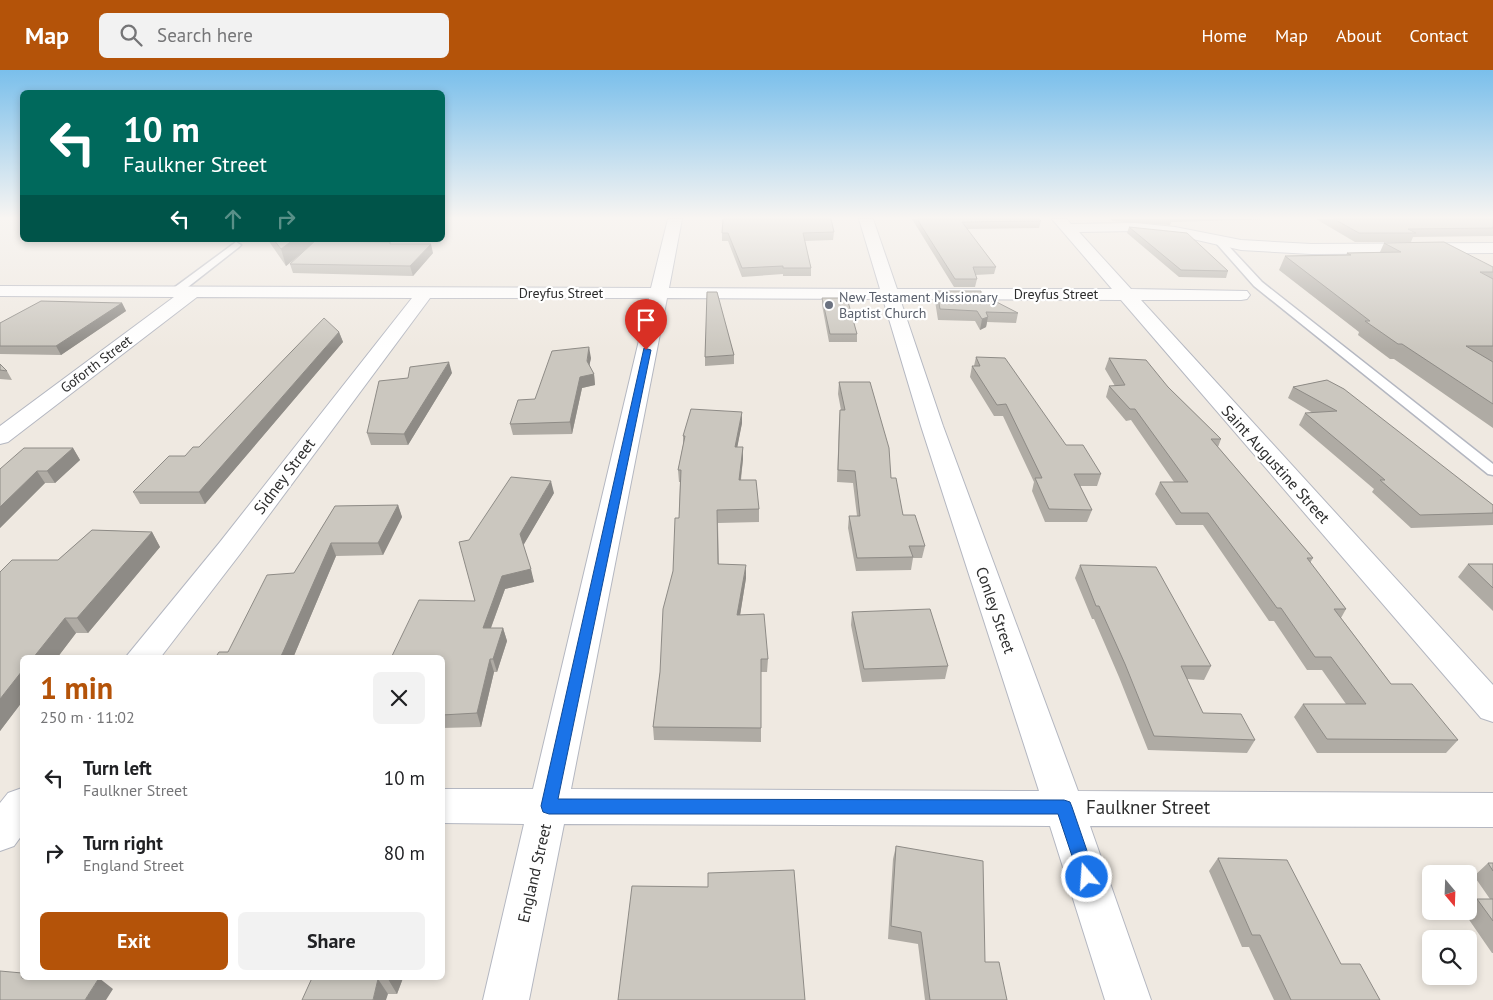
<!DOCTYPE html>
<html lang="en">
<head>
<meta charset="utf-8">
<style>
  body { margin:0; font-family:"PT Sans",sans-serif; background:#f2f2f2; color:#202124; height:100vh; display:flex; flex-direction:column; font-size:19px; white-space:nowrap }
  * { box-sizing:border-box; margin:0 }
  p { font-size:16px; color:#757577 }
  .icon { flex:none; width:28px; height:28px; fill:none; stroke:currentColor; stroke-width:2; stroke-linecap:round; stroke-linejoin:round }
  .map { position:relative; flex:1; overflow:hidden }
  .panel { position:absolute; left:20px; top:585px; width:425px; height:325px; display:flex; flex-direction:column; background:#fff; border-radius:8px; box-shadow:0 2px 8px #0003 }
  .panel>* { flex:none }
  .banner { position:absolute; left:20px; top:20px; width:425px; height:152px; border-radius:8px; box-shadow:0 2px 8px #0003; background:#00695c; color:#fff; overflow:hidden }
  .needle { width:32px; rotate:161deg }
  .controls { position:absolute; left:1422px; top:795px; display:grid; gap:10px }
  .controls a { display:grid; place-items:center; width:55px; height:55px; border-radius:8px; background:#fff; box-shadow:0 2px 8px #0003; font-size:25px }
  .pin { position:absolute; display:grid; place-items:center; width:42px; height:42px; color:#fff; margin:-51px -21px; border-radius:50% 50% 50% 0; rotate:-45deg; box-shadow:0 0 5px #0007 }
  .pin .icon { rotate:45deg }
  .me { position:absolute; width:55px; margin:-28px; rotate:342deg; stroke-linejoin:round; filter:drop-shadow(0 0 4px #0008) }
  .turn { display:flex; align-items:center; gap:18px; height:105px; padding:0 20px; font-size:22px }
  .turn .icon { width:65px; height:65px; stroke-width:2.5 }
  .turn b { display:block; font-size:35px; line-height:42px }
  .lanes { display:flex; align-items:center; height:48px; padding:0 20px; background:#0003; justify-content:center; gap:25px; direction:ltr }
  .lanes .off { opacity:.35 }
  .round { display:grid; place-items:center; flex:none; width:52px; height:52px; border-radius:8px; background:#f2f2f2 }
  .summary { display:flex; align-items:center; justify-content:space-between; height:85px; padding:0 20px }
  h1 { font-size:30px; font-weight:700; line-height:38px; color:#b45309 }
  .button { display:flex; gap:10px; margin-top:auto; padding:10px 20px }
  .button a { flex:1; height:58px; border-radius:8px; background:#b45309; color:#fff; font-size:20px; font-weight:700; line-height:58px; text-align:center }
  .button a+a { background:#f2f2f2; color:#202124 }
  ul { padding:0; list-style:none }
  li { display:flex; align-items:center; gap:15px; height:75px; padding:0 20px }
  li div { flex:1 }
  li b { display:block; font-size:19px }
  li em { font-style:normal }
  header { display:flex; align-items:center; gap:30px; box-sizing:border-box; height:70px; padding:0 25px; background:#b45309; color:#fff }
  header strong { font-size:24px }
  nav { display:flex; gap:28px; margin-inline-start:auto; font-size:18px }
  .search { width:350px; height:45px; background:#f2f2f2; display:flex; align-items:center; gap:12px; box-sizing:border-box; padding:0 18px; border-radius:8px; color:#757577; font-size:19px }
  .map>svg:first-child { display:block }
</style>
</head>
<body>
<header>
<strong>Map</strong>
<div class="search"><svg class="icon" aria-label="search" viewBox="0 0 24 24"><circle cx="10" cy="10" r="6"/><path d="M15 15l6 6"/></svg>Search here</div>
<nav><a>Home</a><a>Map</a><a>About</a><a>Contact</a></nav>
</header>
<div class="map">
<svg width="1493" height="930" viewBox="0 0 1493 930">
  <rect width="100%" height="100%" fill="#efe9e1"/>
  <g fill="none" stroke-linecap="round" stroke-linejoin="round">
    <g stroke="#b4b7c1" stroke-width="3">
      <path id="service" d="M 1216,169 L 1222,169 L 1262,212 L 1493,394 L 1493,405 L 1488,404 L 1254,216 L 1216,173 Z
        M 236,172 L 241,175 L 239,177 L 179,224 L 171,224 L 171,220 Z"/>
    </g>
    <g stroke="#b4b7c1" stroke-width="2">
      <path id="minor" d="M 668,149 L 682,149 L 669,218 L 880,219 L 859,149 L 873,149 L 897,219 L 1112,219 L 1052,149 L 1067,149 L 1071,154 L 1135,153 L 1175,157 L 1241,170 L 1311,174 L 1493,173 L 1493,183 L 1311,184 L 1241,180 L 1175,165 L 1135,161 L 1079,162 L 1131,219 L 1247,221 L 1250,225 L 1247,229 L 1241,230 L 1141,230 L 1493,615 L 1493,652 L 1481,648 L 1121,230 L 900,229 L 943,356 L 1078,721 L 1493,723 L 1493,757 L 1090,756 L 1151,930 L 1105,930 L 1050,756 L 564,754 L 529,930 L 483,930 L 524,754 L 442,753 L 442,719 L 533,719 L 649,228 L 430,228 L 240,484 L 160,588 L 125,588 L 220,472 L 412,228 L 197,227 L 8,372 L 0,374 L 0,356 L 174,227 L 0,226 L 0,216 L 651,218 ZM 667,228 L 883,229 L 921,356 L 1039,721 L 571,719 Z
        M 22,718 L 22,765 L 14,776 L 0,781 L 0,733 L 8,723 Z"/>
    </g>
    <use href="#service" fill="#fff" fill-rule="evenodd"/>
    <use href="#minor" fill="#fff" fill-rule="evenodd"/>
  </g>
  <path fill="#afaba4" d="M 912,149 L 1039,149 L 1041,151 L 1039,158 L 967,159 L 996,197 L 994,204 L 975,205 L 977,209 L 975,217 L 954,217 Z
    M 1110,149 L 1271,149 L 1171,152 L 1170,155 L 1113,151 Z
    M 1316,149 L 1493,149 L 1493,166 L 1413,167 L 1411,172 L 1355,172 Z
    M 1129,157 L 1228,201 L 1226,208 L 1179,207 L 1127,163 Z
    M 834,162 L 833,170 L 805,171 L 811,198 L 811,206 L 783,206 L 783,204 L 742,207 L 728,171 L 722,171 L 722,163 Z
    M 268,170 L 318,170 L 316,171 L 390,172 L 390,174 L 433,183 L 413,206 L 293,203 L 290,194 L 302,183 L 286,196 Z
    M 1384,173 L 1493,197 L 1493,291 L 1491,291 L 1493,292 L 1493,358 L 1394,289 L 1390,289 L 1358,265 L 1359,262 L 1279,200 L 1285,186 L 1346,185 L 1347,183 L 1380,182 Z
    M 937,221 L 981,224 L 1018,243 L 1016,253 L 987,252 L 986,257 L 980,260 L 975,251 L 938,250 L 935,231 Z
    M 822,228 L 857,264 L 857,272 L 829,272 L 822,235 Z
    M 122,233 L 126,241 L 61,285 L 0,284 L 0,253 Z
    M 339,262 L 343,272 L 205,434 L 140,434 L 133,422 L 185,386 L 199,377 Z
    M 734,285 L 734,294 L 705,296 L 705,287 Z
    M 976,287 L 1066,375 L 1101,404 L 1097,416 L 1080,416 L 1092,440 L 1087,452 L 1045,452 L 1032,421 L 1034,412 L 1003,346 L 994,346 L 970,307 L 972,296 L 974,296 Z
    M 591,288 L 589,296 L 594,304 L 595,315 L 582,318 L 572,364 L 513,365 L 510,354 L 535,329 Z
    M 1109,288 L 1168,317 L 1221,369 L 1218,377 L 1313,488 L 1310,493 L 1346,539 L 1341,548 L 1391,614 L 1458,670 L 1446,683 L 1317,683 L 1294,647 L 1303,634 L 1346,634 L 1322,600 L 1307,600 L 1274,551 L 1269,551 L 1203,455 L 1176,455 L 1155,424 L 1160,412 L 1174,412 L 1131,350 L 1126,351 L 1106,327 L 1109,316 L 1115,316 L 1105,299 Z
    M 0,294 L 7,301 L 12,310 L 0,309 Z
    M 452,303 L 408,375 L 371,375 L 367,363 Z
    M 1327,310 L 1493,435 L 1493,455 L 1411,458 L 1372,422 L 1374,419 L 1299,355 L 1305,343 L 1313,343 L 1288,328 L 1293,317 Z
    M 839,312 L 891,408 L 903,445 L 925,476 L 922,488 L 913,488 L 911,500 L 856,501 L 848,458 L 849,446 L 857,446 L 853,413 L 837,412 L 839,351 L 840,340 L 841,340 L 838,324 Z
    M 742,353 L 737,377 L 743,377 L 743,389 L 741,410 L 759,439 L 759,452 L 718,453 L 719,494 L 746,508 L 740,545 L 768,589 L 767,602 L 761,602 L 761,672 L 654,670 L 653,657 L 673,501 L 679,448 L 680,412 L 679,412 L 678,400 L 683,375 L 683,366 Z
    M 73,378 L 80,390 L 55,413 L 45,413 L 0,458 L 0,399 Z
    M 554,423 L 523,475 L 534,512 L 505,519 L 491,558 L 503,558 L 507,571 L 497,602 L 494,602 L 481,657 L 442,658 L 442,588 L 475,531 L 469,470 Z
    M 398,435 L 402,447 L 383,485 L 336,486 L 293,588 L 215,588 L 228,582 L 294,503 L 335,436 Z
    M 92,460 L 152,462 L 160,477 L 88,563 L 76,563 L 57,588 L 22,588 L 22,632 L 0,661 L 0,502 L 12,490 L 58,490 Z
    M 1468,494 L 1493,494 L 1493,541 L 1458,507 Z
    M 1080,495 L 1211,596 L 1204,610 L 1187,609 L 1203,643 L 1255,670 L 1247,683 L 1148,680 L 1119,607 L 1094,549 L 1092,549 L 1075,508 Z
    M 852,542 L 948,596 L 945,609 L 862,612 L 851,555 Z
    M 896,776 L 985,892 L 1007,930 L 925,930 L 918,874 L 888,869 L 893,789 Z
    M 1218,788 L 1341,894 L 1380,930 L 1274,930 L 1249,877 L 1242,877 L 1209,801 Z
    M 1488,793 L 1493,793 L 1493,883 L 1492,883 L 1463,841 L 1469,841 L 1469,836 L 1477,829 L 1490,829 L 1474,806 Z
    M 312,908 L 403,908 L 397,924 L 388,924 Z"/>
  <path fill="#8e8b86" d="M 293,170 L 318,170 L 286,196 L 281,179 Z
    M 431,174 L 433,183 L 413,206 L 410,196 Z
    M 122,233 L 126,241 L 61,285 L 56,276 Z
    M 988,247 L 986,257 L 980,260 L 982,249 Z
    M 339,262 L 343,272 L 205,434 L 199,422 Z
    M 589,277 L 591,288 L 588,302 L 587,291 Z
    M 449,292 L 452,303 L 408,375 L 404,364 Z
    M 594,304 L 595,315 L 582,318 L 572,364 L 570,352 L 580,307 Z
    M 742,342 L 742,353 L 735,389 L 735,377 Z
    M 743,377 L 743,389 L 739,422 L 739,410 Z
    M 73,378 L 80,390 L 55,413 L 47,401 Z
    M 37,401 L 45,413 L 0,458 L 0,437 Z
    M 551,411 L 554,423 L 523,476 L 520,464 Z
    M 398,435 L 402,447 L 383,485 L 378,473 Z
    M 152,462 L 160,477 L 88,563 L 77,548 Z
    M 331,473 L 336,486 L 293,588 L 280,588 Z
    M 746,495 L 746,508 L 738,558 L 737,545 Z
    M 531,499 L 534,512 L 505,519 L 486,571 L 483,558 L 502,506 Z
    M 65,548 L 76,563 L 57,588 L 33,588 Z
    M 503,558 L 507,571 L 497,602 L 493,589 Z
    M 490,589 L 494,602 L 481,657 L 477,643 Z
    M 22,601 L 22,632 L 0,661 L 0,629 Z
    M 99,908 L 113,919 L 106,930 L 85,930 Z
    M 389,908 L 403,908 L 397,924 L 388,909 Z
    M 378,909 L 388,924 L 386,930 L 373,930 Z"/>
  <path fill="#cbc7bf" stroke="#8e8b86" d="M 723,149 L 831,149 L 834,162 L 803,163 L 811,198 L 783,198 L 783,196 L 742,198 L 728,163 L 722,163 Z
    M 917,149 L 1039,149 L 1041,151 L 962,152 L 996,197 L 973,197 L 977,209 L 955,209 Z
    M 1334,149 L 1493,149 L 1493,158 L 1408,159 L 1416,163 L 1359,163 Z
    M 1129,157 L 1187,163 L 1228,201 L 1181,200 Z
    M 274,170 L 293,170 L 281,179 Z
    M 315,171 L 390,172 L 390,174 L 431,174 L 410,196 L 290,194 Z
    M 1444,172 L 1493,197 L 1493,202 L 1480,202 L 1493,209 L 1493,276 L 1466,276 L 1493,292 L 1493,334 L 1402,274 L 1398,274 L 1365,251 L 1370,251 L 1285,186 L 1351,185 L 1347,183 L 1401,182 L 1384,173 Z
    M 937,221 L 981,221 L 981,224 L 1018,243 L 986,242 L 988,247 L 982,249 L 977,241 L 940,239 Z
    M 707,222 L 717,222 L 734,285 L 705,287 Z
    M 822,228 L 847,228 L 857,264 L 830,264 Z
    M 41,231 L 122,233 L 56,276 L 0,276 L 0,253 Z
    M 324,248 L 339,262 L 199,422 L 133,422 L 169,386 L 185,386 L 193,377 L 199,377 Z
    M 589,277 L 587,291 L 594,304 L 580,307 L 570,352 L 510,354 L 518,330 L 535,329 L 552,281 Z
    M 976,287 L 1005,288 L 1066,375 L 1083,375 L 1101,404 L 1074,404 L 1092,440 L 1049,439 L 1035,408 L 1042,408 L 1006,334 L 997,335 L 972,296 L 980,296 Z
    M 1109,288 L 1146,290 L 1168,317 L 1221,369 L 1211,369 L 1313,488 L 1307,488 L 1346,539 L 1334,539 L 1391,614 L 1412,614 L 1458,670 L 1327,669 L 1303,634 L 1366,634 L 1331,587 L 1315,587 L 1281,538 L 1277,538 L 1208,443 L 1181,443 L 1160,412 L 1188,412 L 1135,339 L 1130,339 L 1109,316 L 1125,315 Z
    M 449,292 L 404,364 L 367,363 L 379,311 L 408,308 L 410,297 Z
    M 0,294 L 7,301 L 0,300 Z
    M 1327,310 L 1344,319 L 1493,435 L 1493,443 L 1420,445 L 1380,410 L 1385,410 L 1305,343 L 1337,341 L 1293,317 Z
    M 839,312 L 870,312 L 889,378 L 891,408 L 896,408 L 903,445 L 915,445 L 925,476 L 909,476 L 913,487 L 857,488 L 849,446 L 860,446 L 855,401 L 838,400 L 840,340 L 845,340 Z
    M 691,339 L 742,342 L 735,377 L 743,377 L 739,410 L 756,410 L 759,439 L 717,440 L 718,494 L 746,495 L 737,545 L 764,544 L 768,589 L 761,589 L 761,658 L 653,657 L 660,602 L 663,539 L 673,501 L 675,448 L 679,448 L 681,400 L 678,400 L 685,366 L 683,366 Z
    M 24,378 L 73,378 L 47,401 L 37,401 L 0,437 L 0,399 Z
    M 511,407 L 551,411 L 520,464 L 531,499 L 502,506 L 483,558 L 503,558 L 493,589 L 490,589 L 477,643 L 442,645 L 442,588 L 391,588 L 419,530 L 475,531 L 459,472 L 469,470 Z
    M 398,435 L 378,473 L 331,473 L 283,582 L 280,588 L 215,588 L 219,582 L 228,582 L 267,505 L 294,503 L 335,436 Z
    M 92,460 L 152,462 L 77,548 L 65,548 L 33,588 L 22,588 L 22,601 L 0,629 L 0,502 L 12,490 L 58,490 Z
    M 1468,494 L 1493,494 L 1493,518 Z
    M 1080,495 L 1156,497 L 1211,596 L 1181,596 L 1203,643 L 1241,644 L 1255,670 L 1154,666 L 1125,594 L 1099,536 L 1096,536 Z
    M 930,539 L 948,596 L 864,599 L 852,542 Z
    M 896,776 L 983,791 L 985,892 L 999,892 L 1007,930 L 930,930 L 921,862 L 891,856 Z
    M 1218,788 L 1287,790 L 1341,894 L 1360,894 L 1380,930 L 1291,930 L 1260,865 L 1252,865 Z
    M 1488,793 L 1493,793 L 1493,801 Z
    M 794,800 L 805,930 L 618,930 L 632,816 L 708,817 L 708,803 Z
    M 1477,829 L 1493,829 L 1493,851 Z
    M 0,901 L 22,903 L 22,908 L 99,908 L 85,930 L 0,930 Z
    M 312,908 L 389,908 L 388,909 L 378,909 L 373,930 L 302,930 Z"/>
  <linearGradient id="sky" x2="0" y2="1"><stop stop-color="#7abfeb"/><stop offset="0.53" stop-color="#f8f5f2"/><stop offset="1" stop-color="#f8f5f2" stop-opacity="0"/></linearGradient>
  <rect width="1493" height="279" fill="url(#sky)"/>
  <path fill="#1a73e8" stroke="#114b97" d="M 644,278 L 651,280 L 558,729 L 1064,730 L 1070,732 L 1072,737 L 1096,807 L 1093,813 L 1087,815 L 1081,813 L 1058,744 L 549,744 L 543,742 L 541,736 Z"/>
  <circle fill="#6b7280" stroke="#fff" stroke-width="2" cx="829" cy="235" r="5"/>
  <g text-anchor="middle" stroke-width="4.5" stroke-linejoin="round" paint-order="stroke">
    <g font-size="14" fill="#2e2e2e" stroke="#fff">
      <text x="561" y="228">Dreyfus Street</text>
      <text x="1056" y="229">Dreyfus Street</text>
      <text transform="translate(96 294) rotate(-37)" y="5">Goforth Street</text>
    </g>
    <g font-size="14" fill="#5b616d" stroke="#fff" text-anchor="start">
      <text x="839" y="232">New Testament Missionary<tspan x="839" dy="16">Baptist Church</tspan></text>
    </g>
    <g font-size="16" fill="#2e2e2e" stroke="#fff">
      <text transform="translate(1276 394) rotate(48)" y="6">Saint Augustine Street</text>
      <text transform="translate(284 406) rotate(-53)" y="6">Sidney Street</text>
      <text transform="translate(996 540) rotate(71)" y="6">Conley Street</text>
      <text transform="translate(534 803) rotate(-77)" y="6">England Street</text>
    </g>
    <g font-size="19" fill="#2e2e2e" stroke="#fff">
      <text x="1148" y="744">Faulkner Street</text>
    </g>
  </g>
</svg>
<div class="controls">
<a><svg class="needle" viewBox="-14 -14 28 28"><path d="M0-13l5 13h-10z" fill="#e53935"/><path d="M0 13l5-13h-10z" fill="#757577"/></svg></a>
<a><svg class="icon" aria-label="search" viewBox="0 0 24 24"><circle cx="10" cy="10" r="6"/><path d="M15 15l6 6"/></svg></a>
</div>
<div class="pin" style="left:646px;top:280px;background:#d93025"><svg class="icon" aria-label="arrive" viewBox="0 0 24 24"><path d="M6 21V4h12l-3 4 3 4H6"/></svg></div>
<svg class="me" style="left:1087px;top:807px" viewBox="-20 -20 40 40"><circle r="17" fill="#1a73e8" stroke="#fff" stroke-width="3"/><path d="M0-11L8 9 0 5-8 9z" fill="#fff"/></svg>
<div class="banner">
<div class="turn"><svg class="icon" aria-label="left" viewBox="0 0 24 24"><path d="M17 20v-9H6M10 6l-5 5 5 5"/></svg><div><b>10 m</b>Faulkner Street</div></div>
<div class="lanes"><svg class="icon" aria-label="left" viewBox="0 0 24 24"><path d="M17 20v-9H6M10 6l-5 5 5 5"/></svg><svg class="icon off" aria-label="ahead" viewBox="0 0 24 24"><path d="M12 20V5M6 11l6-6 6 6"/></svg><svg class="icon off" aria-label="right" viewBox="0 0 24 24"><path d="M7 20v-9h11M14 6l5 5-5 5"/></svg></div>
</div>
<section class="panel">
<div class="summary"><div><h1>1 min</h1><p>250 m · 11:02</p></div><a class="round"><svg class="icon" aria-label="close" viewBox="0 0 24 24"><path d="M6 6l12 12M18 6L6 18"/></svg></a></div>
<ul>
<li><svg class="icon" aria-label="left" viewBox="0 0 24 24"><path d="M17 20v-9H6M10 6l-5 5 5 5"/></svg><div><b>Turn left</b><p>Faulkner Street</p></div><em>10 m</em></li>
<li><svg class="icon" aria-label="right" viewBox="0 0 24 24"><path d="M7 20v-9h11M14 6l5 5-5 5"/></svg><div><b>Turn right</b><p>England Street</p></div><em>80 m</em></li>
</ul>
<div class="button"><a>Exit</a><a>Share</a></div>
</section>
</div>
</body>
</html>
